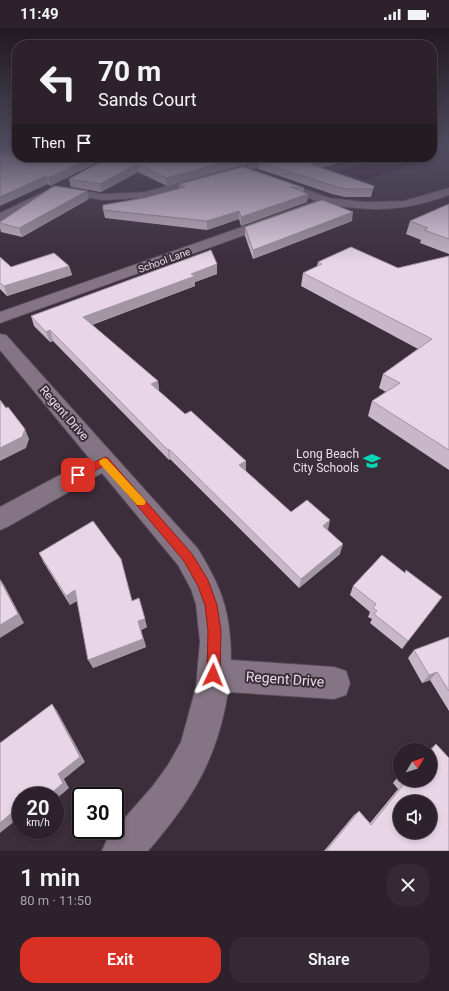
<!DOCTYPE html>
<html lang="en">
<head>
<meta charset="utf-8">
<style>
  body { margin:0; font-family:Roboto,sans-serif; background:#352a34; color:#f1f3f6; height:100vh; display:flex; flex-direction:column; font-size:15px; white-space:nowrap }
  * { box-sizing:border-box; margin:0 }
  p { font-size:13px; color:#a7a4a9 }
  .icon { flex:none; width:22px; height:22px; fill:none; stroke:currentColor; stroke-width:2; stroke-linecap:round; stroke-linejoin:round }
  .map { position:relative; height:823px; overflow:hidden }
  .drawer { display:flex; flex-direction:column; background:#2d222c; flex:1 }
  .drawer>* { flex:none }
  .hud { position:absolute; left:12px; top:12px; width:425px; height:122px; border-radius:16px; box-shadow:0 2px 6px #0003,0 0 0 1px #483f48; background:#2d222c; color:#f1f3f6; overflow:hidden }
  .needle { width:26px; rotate:51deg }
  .controls { position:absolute; left:393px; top:715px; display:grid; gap:8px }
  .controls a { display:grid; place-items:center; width:44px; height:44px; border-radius:50%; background:#2d222c; box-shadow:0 2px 6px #0003,0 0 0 1px #483f48; font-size:20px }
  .speed { position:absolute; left:12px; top:759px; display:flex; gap:8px; font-size:20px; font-weight:700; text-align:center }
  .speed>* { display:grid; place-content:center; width:52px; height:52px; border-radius:50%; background:#2d222c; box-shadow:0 2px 6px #0003,0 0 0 1px #483f48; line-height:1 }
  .speed small { font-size:10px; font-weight:400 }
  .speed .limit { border:2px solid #111; border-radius:6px; background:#fff; color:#111 }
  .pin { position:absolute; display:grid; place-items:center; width:34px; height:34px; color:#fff; margin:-17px; border-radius:8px; box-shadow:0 2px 6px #0006 }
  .me { position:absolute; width:44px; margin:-22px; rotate:2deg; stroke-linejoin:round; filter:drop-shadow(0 0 3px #0008) }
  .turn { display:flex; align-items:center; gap:14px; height:84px; padding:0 20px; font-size:18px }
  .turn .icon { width:52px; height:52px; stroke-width:2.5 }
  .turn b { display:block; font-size:28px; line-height:34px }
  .then { display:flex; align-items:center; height:38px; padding:0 20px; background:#0003; gap:8px; font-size:15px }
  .round { display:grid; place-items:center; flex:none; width:42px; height:42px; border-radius:16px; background:#352a34 }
  .headline { display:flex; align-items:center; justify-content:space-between; height:68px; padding:0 20px }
  h1 { font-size:24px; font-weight:600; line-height:30px }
  .button { display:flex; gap:8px; margin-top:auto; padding:8px 20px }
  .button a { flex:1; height:46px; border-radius:16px; background:#d93025; color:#fff; font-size:16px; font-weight:600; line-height:46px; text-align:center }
  .button a+a { background:#352a34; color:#f1f3f6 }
  .status { display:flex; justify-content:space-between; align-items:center; height:28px; padding:0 20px; background:#2d222c; direction:ltr }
  .status svg { height:11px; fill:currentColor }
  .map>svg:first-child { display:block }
</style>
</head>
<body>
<div class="status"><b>11:49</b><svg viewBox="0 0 49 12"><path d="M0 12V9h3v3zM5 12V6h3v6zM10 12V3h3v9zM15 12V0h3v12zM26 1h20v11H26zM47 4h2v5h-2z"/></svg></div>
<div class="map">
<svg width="449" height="823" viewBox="0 0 449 823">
  <rect width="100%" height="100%" fill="#3c2e3b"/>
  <path fill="#2f0f2f" d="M 432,120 L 449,120 L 449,124 L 365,152 L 340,143 L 383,129 L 432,129 Z"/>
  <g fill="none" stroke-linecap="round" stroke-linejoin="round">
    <g stroke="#554a55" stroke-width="2">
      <path id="minor" d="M 276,129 L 292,129 L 290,131 L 145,170 L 103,172 L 57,165 L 0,194 L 0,185 L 56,158 L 103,166 L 145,164 Z
        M 275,150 L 329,170 L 365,174 L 404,173 L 449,160 L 449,167 C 403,184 376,183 328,177 L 0,295 L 0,284 L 316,173 L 271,155 L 270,153 L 271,151 Z
        M 0,306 L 6,307 L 198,521 C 222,560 231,585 231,632 L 334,639 L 346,643 L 350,655 L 346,667 L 334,671 L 228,664 C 217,732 192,772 148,823 L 102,823 L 108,809 L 152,759 L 168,737 L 181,714 L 196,659 L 200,614 L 196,576 L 191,561 L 178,537 L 102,445 L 9,498 L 0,502 L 0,479 L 90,431 L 0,322 Z"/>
    </g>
    <use href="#minor" fill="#857584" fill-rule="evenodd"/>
  </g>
  <path fill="#c8b8c7" d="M 17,129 L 108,129 L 50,158 L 48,156 Z
    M 110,129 L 270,129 L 167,158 L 138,144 L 101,164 L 71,159 L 69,151 Z
    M 276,129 L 357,129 L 321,140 L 374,158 L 371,169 L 345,169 L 332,166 L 259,141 L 259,134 Z
    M 179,156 L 304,160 L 303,164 L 308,166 L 307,174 L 241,198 L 239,191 L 207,202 L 105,190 L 103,182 L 179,161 Z
    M 89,171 L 22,209 L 1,204 L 0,200 L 0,194 Z
    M 449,176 L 449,226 L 420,215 L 421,212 L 406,206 L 410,193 Z
    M 352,193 L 253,231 L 245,208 L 245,199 Z
    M 449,228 L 449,442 L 368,388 L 372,373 L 386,364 L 379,360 L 383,346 L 418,321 L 301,258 L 303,245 L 317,238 L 318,234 L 398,240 Z
    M 0,229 L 11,239 L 69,238 L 72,247 L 7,268 L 0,261 Z
    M 217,236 L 217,246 L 195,254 L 195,258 L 92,297 L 158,353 L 159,363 L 291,484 L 328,502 L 340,526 L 299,560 L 170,431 L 169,432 L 53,313 L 50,314 L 34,298 L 31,288 Z
    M 39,525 L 132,573 L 147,599 L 141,602 L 146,619 L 93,640 L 77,573 L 70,577 L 44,535 Z
    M 353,558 L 435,578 L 402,621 L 370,595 L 372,591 L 368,589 L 370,584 L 350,567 Z
    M 449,609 L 449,683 L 430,652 L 422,655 L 408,630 L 414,622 Z
    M 436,716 L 449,823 L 324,823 L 354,787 L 359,783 L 370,795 L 398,761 L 393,755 L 400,746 L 400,752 L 430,752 L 430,722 L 429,722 Z"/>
  <path fill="#a296a2" d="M 0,120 L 9,120 L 0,124 Z
    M 92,129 L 108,129 L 50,158 L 48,150 Z
    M 243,129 L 270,129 L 167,158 L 166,150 Z
    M 333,129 L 357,129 L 309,143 L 310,136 Z
    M 137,136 L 138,144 L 101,164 L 100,156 Z
    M 46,148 L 48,156 L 0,178 L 0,169 Z
    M 87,163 L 89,171 L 22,209 L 19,200 Z
    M 308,166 L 307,174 L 241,198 L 241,189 Z
    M 239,183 L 239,191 L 207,202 L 207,193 Z
    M 353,184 L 352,193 L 253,231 L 253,222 Z
    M 217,236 L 217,246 L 195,254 L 195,258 L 85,299 L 83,289 Z
    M 69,238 L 72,247 L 7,268 L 4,258 Z
    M 50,302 L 53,313 L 50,314 L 46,304 Z
    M 158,353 L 159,364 L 151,356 Z
    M 25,401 L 29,411 L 26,420 L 0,433 L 0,420 Z
    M 169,421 L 170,431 L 169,432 L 168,422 Z
    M 246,433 L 246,443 L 239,437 Z
    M 330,492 L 328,502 L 323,498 Z
    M 343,516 L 340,526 L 299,560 L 301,551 Z
    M 0,551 L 4,557 L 24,595 L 0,610 Z
    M 75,562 L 79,571 L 70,577 L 66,568 Z
    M 145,591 L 147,599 L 141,602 L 146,619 L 93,640 L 88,632 L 138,593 Z
    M 437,644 L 430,652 L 422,655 L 429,647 Z
    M 52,676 L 57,683 L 85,734 L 64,751 L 69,760 L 55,772 L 55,768 L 48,768 L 58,746 Z
    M 21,777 L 21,788 L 0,805 L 0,795 Z"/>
  <path fill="#e8d6e7" stroke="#a296a2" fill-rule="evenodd" d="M 13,120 L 17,120 L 17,129 L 92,129 L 48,150 L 46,148 L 0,169 L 0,125 Z
    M 110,129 L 243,129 L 166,150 L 137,136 L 100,156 L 69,151 Z
    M 276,129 L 333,129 L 310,136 L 374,158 L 373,161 L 347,161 L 334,158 L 259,134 Z
    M 243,139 L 304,160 L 291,159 L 308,166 L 241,189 L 239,183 L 207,193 L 103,182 L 103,177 L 144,170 L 185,159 L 179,156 Z
    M 54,158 L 87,163 L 19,200 L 0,195 L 0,194 Z
    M 322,172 L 353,184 L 253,222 L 245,199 Z
    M 449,176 L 449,211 L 424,202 L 428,200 L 410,193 Z
    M 351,219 L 398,240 L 449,228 L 449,422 L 372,373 L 400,355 L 383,346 L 432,311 L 303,245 L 322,236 L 318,234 Z
    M 211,222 L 217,236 L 191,246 L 195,248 L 83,289 L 158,353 L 151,356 L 185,386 L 191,383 L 246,433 L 239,437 L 291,484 L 307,472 L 330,492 L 323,498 L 343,516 L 301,551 L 169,421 L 168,422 L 50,302 L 46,304 L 31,288 Z
    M 54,225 L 69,238 L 4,258 L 0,255 L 0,229 L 11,239 Z
    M 0,372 L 6,380 L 8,379 L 25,401 L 22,409 L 0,420 Z
    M 93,493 L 121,531 L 132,573 L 139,570 L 145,591 L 138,593 L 143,611 L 88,632 L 75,562 L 66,568 L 39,525 Z
    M 382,527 L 405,545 L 406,542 L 442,569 L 408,613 L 374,586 L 377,583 L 373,580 L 376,576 L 353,558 Z
    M 0,552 L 18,586 L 0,597 Z
    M 449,609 L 449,663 L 437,644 L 429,647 L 414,622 Z
    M 52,676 L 80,729 L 58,746 L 63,755 L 48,768 L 21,768 L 21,777 L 0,795 L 0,715 Z
    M 436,716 L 449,730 L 449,823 L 326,823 L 359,783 L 371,797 L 404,756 L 401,752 L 430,752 L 430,723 ZM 400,774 L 430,774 L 430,804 L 400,804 Z"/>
  <linearGradient id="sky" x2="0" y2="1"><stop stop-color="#211920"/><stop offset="0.51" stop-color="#504c60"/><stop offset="1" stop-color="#504c60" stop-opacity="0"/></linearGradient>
  <rect width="449" height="235" fill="url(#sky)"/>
  <path fill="#d93025" stroke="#8d1f18" d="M 105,429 L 108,430 L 192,526 L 208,552 L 217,577 L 221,603 L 220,647 L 218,651 L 213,653 L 209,651 L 207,647 L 208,603 L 205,577 L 198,558 L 184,533 L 104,438 L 78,451 L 74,447 L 75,444 Z"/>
  <path fill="#f59e0b" d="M 104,430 L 107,431 L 144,471 L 146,474 L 144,477 L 137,477 L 100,436 L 99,433 Z"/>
  <defs>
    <g id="school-bare" transform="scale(1.38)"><path d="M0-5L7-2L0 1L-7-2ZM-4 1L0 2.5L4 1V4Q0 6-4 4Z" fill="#04d5b6" stroke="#3c2e3b" stroke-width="2.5" paint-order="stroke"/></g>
  </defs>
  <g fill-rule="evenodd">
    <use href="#school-bare" x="372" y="433"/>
  </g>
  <g text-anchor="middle" stroke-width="4" stroke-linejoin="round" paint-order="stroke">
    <g font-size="10" fill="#e7dee6" stroke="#3c2e3b">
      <text transform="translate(164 232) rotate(-20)" y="4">School Lane</text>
    </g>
    <g font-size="12" fill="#e7dee6" stroke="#3c2e3b">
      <text transform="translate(64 385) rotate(49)" y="4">Regent Drive</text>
    </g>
    <g font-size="12" fill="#e7dee6" stroke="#3c2e3b" text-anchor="end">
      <text x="359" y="430">Long Beach<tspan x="359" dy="14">City Schools</tspan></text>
    </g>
    <g font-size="14" fill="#e7dee6" stroke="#3c2e3b">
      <text transform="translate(285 651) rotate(4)" y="5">Regent Drive</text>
    </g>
  </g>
</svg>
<div class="controls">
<a><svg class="needle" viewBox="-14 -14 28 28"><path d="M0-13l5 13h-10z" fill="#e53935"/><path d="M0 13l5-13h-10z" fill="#a7a4a9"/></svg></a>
<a><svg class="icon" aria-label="sound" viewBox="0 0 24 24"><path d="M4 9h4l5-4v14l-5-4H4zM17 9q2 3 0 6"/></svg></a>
</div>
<div class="speed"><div>20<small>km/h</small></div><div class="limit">30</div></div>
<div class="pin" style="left:78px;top:447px;background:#d93025"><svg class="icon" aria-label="arrive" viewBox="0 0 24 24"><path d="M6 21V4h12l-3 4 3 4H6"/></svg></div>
<svg class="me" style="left:213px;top:647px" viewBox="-20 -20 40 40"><path d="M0-17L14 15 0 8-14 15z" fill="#d93025" stroke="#fff" stroke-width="4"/></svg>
<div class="hud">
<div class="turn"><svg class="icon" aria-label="left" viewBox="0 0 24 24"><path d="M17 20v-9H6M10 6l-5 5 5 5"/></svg><div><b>70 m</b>Sands Court</div></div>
<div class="then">Then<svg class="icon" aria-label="arrive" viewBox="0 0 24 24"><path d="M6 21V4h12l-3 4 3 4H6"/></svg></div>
</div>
</div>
<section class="drawer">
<div class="headline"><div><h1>1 min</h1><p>80 m · 11:50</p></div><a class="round"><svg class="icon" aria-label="close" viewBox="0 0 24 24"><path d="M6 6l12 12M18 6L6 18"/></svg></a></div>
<div class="button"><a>Exit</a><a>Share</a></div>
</section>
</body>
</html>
